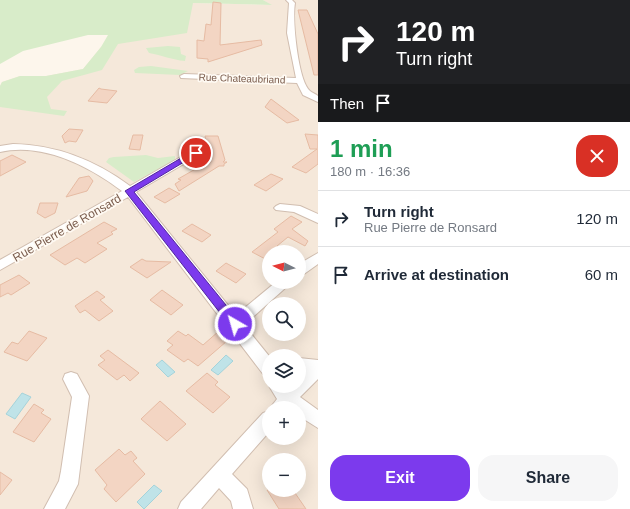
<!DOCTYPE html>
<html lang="en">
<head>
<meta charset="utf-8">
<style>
  body { margin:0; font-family:Helvetica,sans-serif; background:#f6f6f7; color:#1f2937; height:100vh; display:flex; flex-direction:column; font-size:15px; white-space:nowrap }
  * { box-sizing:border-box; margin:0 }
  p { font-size:13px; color:#747a83 }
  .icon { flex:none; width:22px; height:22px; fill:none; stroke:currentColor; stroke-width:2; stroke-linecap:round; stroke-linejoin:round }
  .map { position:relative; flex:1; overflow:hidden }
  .panel { display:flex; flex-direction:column; background:#fff; width:312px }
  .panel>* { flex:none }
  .top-card { background:#202124; color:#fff; overflow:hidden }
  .needle { width:26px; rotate:276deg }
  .tools { position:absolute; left:262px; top:245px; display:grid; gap:8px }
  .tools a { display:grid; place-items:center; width:44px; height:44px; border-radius:50%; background:#fff; box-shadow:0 4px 16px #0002; font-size:20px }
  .pin { position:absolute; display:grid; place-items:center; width:34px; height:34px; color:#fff; margin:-17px; border:2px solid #fff; border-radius:50%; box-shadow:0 1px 4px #0007 }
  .me { position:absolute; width:44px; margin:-22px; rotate:322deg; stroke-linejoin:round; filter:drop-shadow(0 0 3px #0008) }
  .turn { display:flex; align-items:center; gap:14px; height:84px; padding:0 12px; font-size:18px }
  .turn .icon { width:52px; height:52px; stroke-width:2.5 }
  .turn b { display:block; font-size:28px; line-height:34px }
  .then { display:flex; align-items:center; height:38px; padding:0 12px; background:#0003; gap:8px; font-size:15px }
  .round { display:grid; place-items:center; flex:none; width:42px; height:42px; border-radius:16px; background:#f6f6f7 }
  .head { display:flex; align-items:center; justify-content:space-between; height:68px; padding:0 12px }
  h1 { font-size:24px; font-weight:600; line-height:30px; color:#1e9e55 }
  .primary-button { display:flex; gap:8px; margin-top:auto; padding:8px 12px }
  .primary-button a { flex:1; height:46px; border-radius:16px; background:#7c3aed; color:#fff; font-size:16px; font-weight:600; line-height:46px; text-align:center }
  .primary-button a+a { background:#f6f6f7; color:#1f2937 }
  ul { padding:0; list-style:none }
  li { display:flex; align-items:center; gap:12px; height:56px; padding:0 12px; border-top:1px solid #e0e1e3 }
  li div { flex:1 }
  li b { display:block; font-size:15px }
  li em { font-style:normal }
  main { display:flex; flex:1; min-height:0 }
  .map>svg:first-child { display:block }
</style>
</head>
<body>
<main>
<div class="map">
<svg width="318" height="509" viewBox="0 0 318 509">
  <rect width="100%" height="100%" fill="#fdf6ec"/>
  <path fill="#f5e8da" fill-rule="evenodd" d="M 263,0 L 318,0 L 318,509 L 0,509 L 0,86 L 2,82 L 20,76 L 46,76 L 83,69 L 101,47 L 193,3 L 271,5 ZM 269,252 L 299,252 L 299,282 L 269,282 ZM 269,304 L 299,304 L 299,334 L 269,334 ZM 269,356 L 299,356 L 299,386 L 269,386 ZM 269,408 L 299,408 L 299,438 L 269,438 ZM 269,460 L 299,460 L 299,490 L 269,490 Z"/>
  <path fill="#d8ecc9" d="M 0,0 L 263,0 L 272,5 L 193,3 L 187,33 L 118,44 L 102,70 L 62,81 L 47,97 L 51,109 L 67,111 L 64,116 L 0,107 L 0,86 L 2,82 L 20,76 L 46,76 L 83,69 L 101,47 L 108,35 L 88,35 L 23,51 L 0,64 Z
    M 168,46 L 180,47 L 181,54 L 186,56 L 185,61 C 172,60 162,55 149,53 L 146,48 Z
    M 151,66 L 188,71 L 180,75 L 135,73 L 134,70 L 139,67 Z
    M 146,155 L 158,158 L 175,156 L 175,160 L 134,182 L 106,162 L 109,158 L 114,157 Z"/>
  <path fill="#bfe3e8" stroke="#a5d3da" d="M 226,355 L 233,361 L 218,375 L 211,370 Z
    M 162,360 L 175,372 L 168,377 L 156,365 Z
    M 22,393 L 31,397 L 15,419 L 6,414 Z
    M 154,485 L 162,491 L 144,509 L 137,502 Z"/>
  <path fill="#f3d5c3" stroke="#e6bba3" d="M 213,2 L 221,3 L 220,45 L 261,40 L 262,45 L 208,62 L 208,59 L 197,58 L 197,40 L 204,41 L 206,24 L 211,25 Z
    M 298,10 L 307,10 L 318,34 L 318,75 L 314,75 Z
    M 99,88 L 101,89 L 117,91 L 107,103 L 88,101 Z
    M 271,99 L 299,120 L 287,123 L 265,107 Z
    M 69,129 L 83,130 L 76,142 L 69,141 L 65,143 L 62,136 Z
    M 305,134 L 318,135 L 318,164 L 306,173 L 292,167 L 317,149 L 310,149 Z
    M 133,135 L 143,135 L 140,150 L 129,149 Z
    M 205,136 L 218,136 L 225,160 L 223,162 L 227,162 L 224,164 L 224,166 L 219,166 L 179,191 L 175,184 L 181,180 L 178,179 L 206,163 L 211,162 Z
    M 12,155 L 26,162 L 0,176 L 0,161 Z
    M 271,174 L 283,179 L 266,191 L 254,185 Z
    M 89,176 L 93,181 L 87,191 L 66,197 L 79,178 Z
    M 169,188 L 180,194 L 165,203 L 154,197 Z
    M 40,203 L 58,203 L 55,213 L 45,218 L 37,213 Z
    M 291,216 L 302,222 L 292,229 L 308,241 L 305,246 L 288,237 L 277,246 L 288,252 L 269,252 L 269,261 L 252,252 L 278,232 L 274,229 Z
    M 104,222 L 117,229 L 111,232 L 113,234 L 97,243 L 107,249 L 85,263 L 77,258 L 65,265 L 50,255 Z
    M 192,224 L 211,235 L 202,242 L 182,231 Z
    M 142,259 L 146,261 L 171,262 L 147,278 L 130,267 Z
    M 226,263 L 246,274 L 236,283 L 216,271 Z
    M 19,275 L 30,283 L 11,295 L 8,293 L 0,297 L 0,285 Z
    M 162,290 L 183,305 L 171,315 L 150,300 Z
    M 97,291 L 105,297 L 100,300 L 113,311 L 99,321 L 85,310 L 80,313 L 75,306 Z
    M 29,331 L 47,338 L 27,361 L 4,352 L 12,342 L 18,344 Z
    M 178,331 L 186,336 L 188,334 L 203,345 L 219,331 L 227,341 L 198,366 L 188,359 L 184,362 L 167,350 L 173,345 L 167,341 Z
    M 108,350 L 139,373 L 130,381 L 124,375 L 117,380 L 98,365 L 105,360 L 100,356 Z
    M 207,373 L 218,382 L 215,385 L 230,397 L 213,413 L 186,391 Z
    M 160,401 L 186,424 L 167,441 L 141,419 Z
    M 34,404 L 44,410 L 41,413 L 51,419 L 34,442 L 13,432 Z
    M 119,449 L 125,455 L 131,451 L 137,458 L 133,461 L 145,474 L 116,502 L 104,489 L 107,485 L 95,470 Z
    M 0,472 L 12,480 L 0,495 Z
    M 267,490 L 293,490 L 306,509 L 279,509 Z"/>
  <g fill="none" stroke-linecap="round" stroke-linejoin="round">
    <g stroke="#d1beb0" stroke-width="2">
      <path id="minor" d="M 286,0 L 292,0 L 295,3 C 292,19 298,81 310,91 C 312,93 316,94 318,96 L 318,102 L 303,95 L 297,83 L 181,78 L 180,76 L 184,74 L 296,78 L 287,33 L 289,3 Z
        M 13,144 C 57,145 95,160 130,186 L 191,151 L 199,151 L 200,153 L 199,155 L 136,192 L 236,315 L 276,282 L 292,282 L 244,325 L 269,356 L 269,376 L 263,374 L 128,197 L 0,270 L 0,260 L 122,191 C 89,166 42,142 0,152 L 0,146 Z
        M 280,204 L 300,206 L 318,214 L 318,223 L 294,212 L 276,210 L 274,208 L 276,206 Z
        M 318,253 L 318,264 L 304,274 L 299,276 L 299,264 Z
        M 299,358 L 318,360 L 318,379 L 300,397 L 318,410 L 318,428 L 299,416 L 299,408 L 270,408 L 277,399 L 269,386 L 269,385 L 285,386 L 288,388 L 290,386 L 299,386 L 299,377 L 304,372 L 299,372 Z
        M 71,372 L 77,374 L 89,396 L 78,484 L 65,509 L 44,509 L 59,481 L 61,471 L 72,397 L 63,379 L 65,374 Z
        M 269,411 L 269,432 L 232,474 L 247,489 L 253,509 L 233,509 L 231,501 L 219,488 L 201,509 L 178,509 L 181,502 L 263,413 Z"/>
    </g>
    <use href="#minor" fill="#fff" fill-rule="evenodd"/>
  </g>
  <path fill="#7c3aed" stroke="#51269a" d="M 193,151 L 199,153 L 134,192 L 239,321 L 240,324 L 235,328 L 231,327 L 125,191 Z"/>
  <g text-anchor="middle" stroke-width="3.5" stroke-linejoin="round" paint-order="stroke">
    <g font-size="10" fill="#7a5c4d" stroke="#fffaf3">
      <text transform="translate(242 78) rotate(2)" y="4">Rue Chateaubriand</text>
    </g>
    <g font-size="12" fill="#7a5c4d" stroke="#fffaf3">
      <text transform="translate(67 228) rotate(-30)" y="4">Rue Pierre de Ronsard</text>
    </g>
  </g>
</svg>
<div class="tools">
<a><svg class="needle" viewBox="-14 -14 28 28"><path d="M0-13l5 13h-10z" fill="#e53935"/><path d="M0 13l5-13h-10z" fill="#747a83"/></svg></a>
<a><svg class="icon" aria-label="search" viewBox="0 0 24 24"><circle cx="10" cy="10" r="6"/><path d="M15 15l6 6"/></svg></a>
<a><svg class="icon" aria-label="layers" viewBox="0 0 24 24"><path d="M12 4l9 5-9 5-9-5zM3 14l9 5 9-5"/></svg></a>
<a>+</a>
<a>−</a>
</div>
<div class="pin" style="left:196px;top:153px;background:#d93025"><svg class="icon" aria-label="arrive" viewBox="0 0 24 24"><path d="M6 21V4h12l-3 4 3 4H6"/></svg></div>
<svg class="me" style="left:235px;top:324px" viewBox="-20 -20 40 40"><circle r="17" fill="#7c3aed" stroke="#fff" stroke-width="3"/><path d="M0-11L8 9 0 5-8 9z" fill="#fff"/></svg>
</div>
<section class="panel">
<div class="top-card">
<div class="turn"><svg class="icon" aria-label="right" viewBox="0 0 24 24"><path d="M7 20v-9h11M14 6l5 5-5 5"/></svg><div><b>120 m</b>Turn right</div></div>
<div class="then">Then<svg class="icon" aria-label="arrive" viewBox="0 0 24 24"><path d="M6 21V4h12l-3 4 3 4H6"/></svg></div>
</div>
<div class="head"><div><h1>1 min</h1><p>180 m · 16:36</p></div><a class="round" style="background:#d93025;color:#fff"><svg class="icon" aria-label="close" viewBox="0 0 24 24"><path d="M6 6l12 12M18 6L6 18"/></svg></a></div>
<ul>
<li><svg class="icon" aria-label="right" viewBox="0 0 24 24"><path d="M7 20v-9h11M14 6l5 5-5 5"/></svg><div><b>Turn right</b><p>Rue Pierre de Ronsard</p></div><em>120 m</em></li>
<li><svg class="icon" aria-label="arrive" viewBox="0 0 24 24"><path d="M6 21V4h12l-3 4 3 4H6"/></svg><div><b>Arrive at destination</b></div><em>60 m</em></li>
</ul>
<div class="primary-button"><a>Exit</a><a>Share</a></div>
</section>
</main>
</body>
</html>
